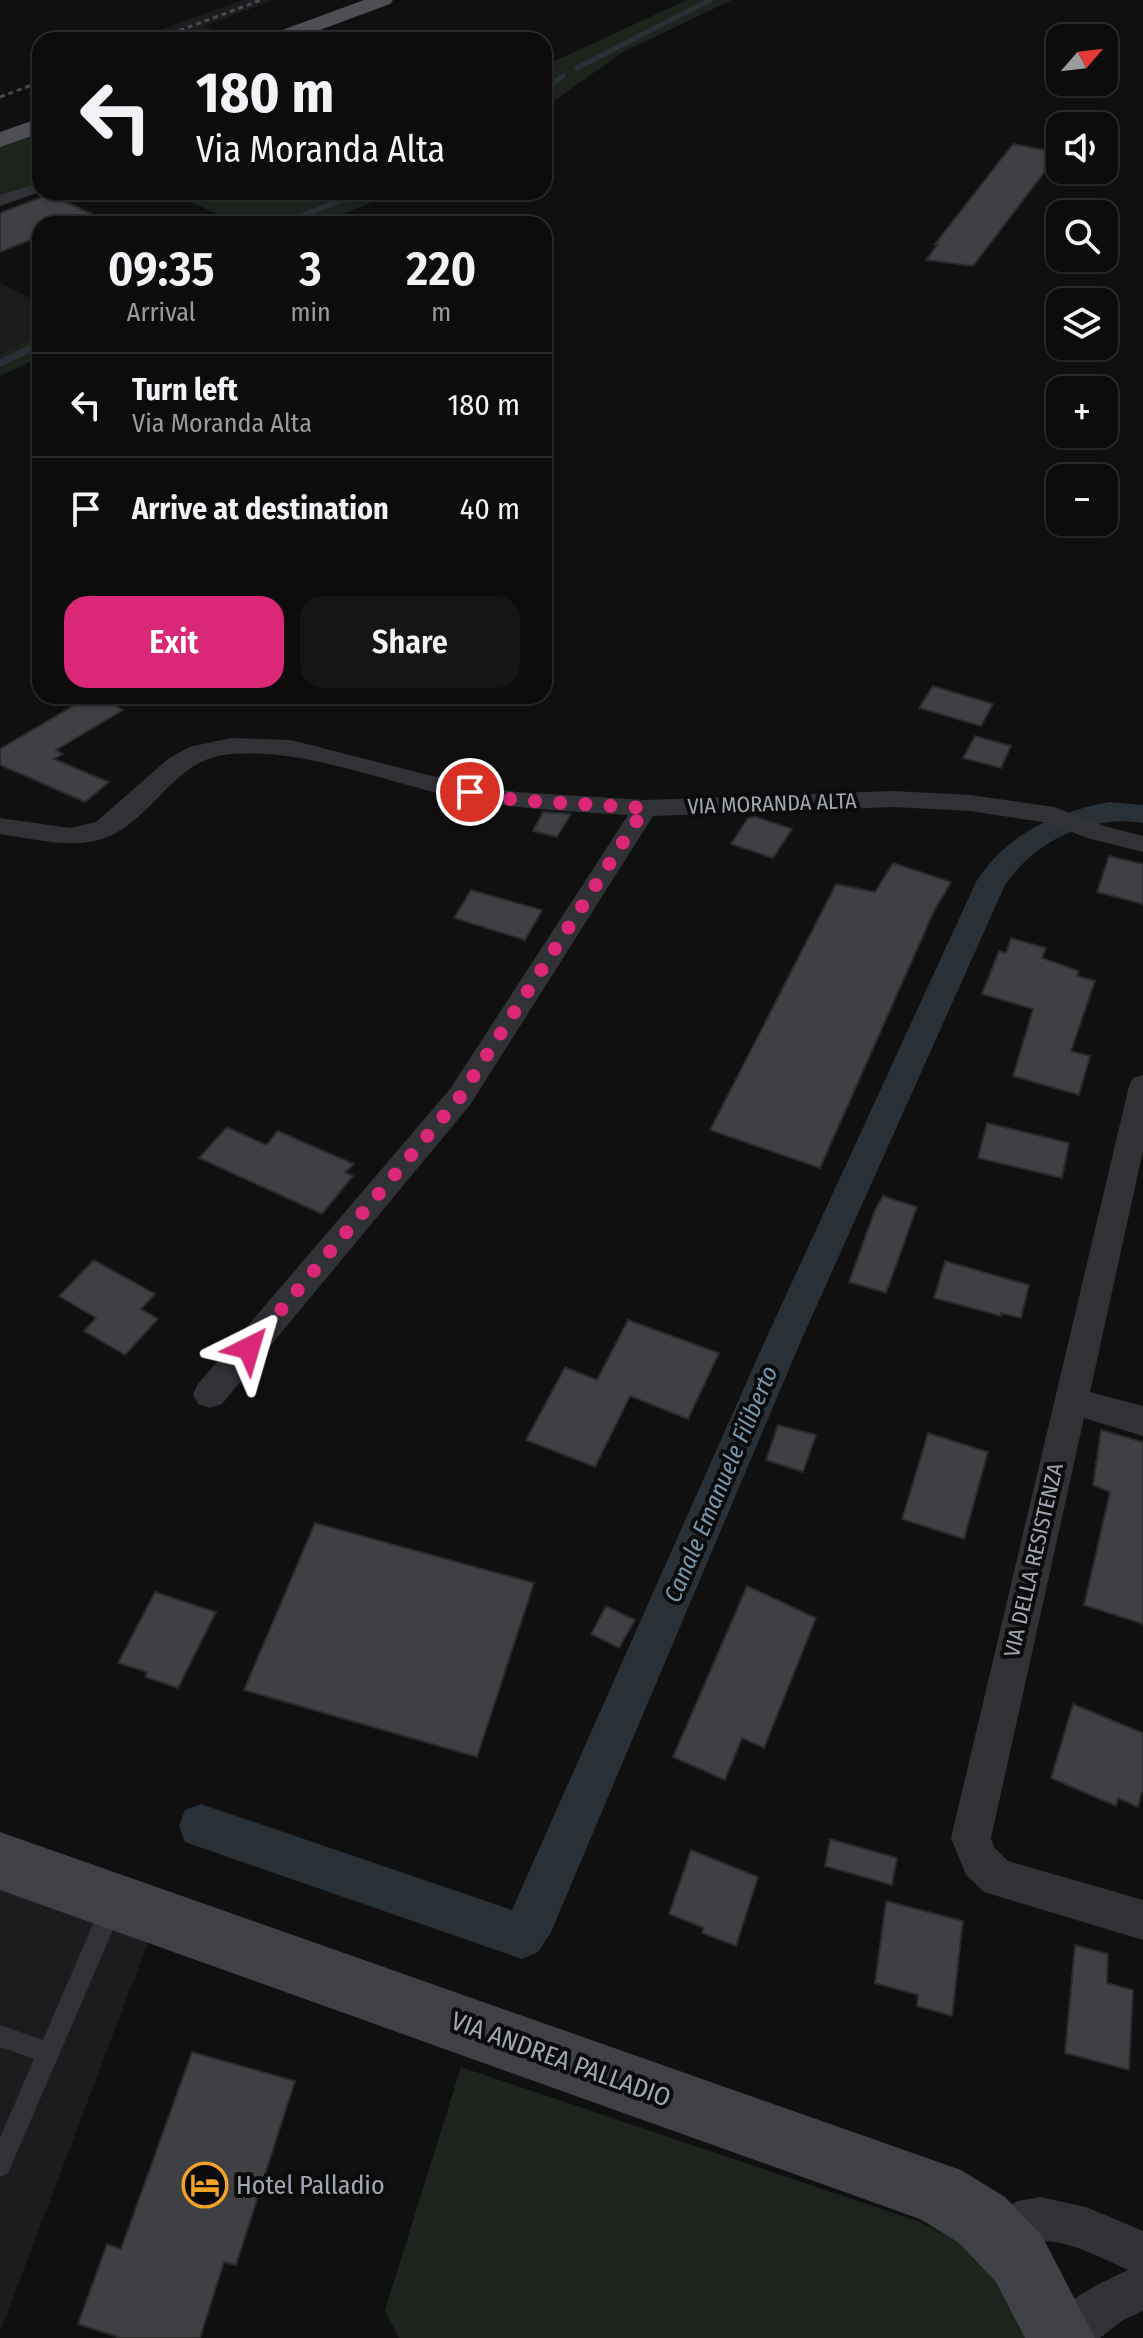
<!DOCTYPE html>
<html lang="en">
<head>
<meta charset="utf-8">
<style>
  body { margin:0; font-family:"Fira Sans Condensed",sans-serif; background:#151516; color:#f1f3f6; height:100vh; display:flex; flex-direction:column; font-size:30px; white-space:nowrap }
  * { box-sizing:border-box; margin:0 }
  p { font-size:26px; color:#9a9b9d }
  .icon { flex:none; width:44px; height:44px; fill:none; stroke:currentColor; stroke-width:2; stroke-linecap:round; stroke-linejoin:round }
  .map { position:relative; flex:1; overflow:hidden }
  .details { position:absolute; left:32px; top:216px; width:520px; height:488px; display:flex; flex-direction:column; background:#0c0c0d; border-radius:24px; box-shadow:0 2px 6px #0004,0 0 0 2px #2c2c2e }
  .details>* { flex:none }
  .top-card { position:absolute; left:32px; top:32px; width:520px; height:168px; border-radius:24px; box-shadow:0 2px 6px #0004,0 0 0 2px #2c2c2e; background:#0c0c0d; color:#f1f3f6; overflow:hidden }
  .needle { width:52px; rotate:62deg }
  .tools { position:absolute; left:1046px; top:24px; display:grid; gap:16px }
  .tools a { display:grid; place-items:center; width:72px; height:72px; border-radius:16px; background:#0c0c0d; box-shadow:0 2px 6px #0004,0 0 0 2px #2c2c2e; font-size:40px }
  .pin { position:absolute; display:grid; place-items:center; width:68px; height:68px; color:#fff; margin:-34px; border:4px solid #fff; border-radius:50%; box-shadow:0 2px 8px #0007 }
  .me { position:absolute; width:88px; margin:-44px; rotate:40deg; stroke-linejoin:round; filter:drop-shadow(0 0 6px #0008) }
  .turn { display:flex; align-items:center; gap:28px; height:168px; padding:0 32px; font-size:36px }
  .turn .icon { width:104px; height:104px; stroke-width:2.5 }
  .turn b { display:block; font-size:56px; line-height:68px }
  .eta { display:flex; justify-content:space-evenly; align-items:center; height:136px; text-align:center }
  .eta b { font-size:48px; font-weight:600; line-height:56px }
  .button { display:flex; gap:16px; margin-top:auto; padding:16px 32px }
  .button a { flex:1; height:92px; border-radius:24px; background:#db2777; color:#fff; font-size:32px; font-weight:600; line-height:92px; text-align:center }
  .button a+a { background:#151516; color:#f1f3f6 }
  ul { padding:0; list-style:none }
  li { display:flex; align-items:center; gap:24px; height:104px; padding:0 32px; border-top:2px solid #2c2c2e }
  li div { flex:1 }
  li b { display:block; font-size:30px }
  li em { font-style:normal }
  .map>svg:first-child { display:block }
</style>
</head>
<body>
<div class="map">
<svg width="1143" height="2338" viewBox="0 0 1143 2338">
  <rect width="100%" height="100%" fill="#101011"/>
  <path fill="#1c1c1e" d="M 242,0 L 274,0 L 204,26 L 238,40 L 133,40 Z
    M 0,283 L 40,303 L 40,334 L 0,355 Z
    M 0,1861 L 158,1916 L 0,2332 Z"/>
  <path fill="#1c241d" d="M 687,0 L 732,0 L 623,52 L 544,108 L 544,66 Z
    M 40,125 L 40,186 L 0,201 L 0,140 Z
    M 180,192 L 399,192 L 316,224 L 241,224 L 174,195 Z
    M 40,334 L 40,357 L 0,376 L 0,355 Z
    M 461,2067 L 920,2222 L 974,2250 L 1033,2338 L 399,2338 L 385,2310 Z"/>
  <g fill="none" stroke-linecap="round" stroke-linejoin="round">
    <path stroke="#293137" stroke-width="5" d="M 577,68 L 710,0
      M 544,89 L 563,76
      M 280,224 L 363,192"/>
    <path stroke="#293137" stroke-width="7" d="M 0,363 L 40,344"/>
    <path fill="#293137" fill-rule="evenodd" d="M 1109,802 L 1143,805 L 1143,823 C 1091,814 1035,841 1005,885 L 800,1343 L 551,1932 L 538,1952 L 522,1959 L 185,1842 L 179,1826 L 185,1810 L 201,1804 L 512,1910 L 764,1343 L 976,882 C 1005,835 1055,812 1109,802 Z"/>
  </g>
  <path fill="#3f4044" stroke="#2a2a2d" stroke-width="2" d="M 1013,144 L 1059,153 L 973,266 L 926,260 L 938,244 L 935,244 Z
    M 49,194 L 94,215 L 70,224 L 40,224 L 40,236 L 0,252 L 0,213 Z
    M 933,686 L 993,704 L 981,726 L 919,708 Z
    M 90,696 L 100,696 L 123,710 L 56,750 L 63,754 L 54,759 L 109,782 L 85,802 L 0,765 L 0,749 Z
    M 975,736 L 1011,746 L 1001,768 L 963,758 Z
    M 543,812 L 571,814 L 557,837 L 533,831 Z
    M 756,817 L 792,829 L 773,858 L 731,844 L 748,818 Z
    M 1109,856 L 1143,864 L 1143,904 L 1097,892 Z
    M 893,863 L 951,882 L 934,911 L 820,1168 L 710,1130 L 836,884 L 875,892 Z
    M 471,890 L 542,910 L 525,940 L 454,918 Z
    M 1011,938 L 1046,948 L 1042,958 L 1079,971 L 1077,976 L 1095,981 L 1071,1051 L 1090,1056 L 1079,1095 L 1013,1076 L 1033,1009 L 982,994 L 999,951 L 1006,953 Z
    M 987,1123 L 1069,1143 L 1062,1178 L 978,1158 Z
    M 227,1127 L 266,1145 L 278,1131 L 354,1164 L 345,1172 L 353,1176 L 322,1214 L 199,1158 Z
    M 883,1196 L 917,1207 L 886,1293 L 849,1282 L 875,1210 Z
    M 94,1260 L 155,1294 L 141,1309 L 158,1319 L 125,1355 L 84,1331 L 96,1318 L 59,1296 Z
    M 945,1261 L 1029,1285 L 1021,1318 L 1001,1313 L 1001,1316 L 934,1298 Z
    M 628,1320 L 719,1353 L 688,1419 L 630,1396 L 595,1467 L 526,1440 L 565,1367 L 597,1380 Z
    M 778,1425 L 816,1435 L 803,1472 L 766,1460 Z
    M 1101,1430 L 1143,1442 L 1143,1624 L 1084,1605 L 1110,1492 L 1093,1485 Z
    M 928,1433 L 988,1452 L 964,1539 L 902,1519 Z
    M 315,1523 L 534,1583 L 477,1757 L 244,1690 Z
    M 747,1586 L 816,1618 L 764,1748 L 742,1738 L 725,1780 L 673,1757 Z
    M 155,1592 L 216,1612 L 178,1688 L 145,1677 L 147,1672 L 118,1663 Z
    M 606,1606 L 635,1620 L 619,1648 L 591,1634 Z
    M 1073,1704 L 1143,1733 L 1143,1788 L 1138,1807 L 1118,1798 L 1116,1806 L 1051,1778 Z
    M 830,1839 L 897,1858 L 892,1885 L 825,1866 Z
    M 691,1850 L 758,1877 L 736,1946 L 702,1933 L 704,1928 L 669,1914 Z
    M 886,1901 L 963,1921 L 952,2016 L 917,2006 L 918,1995 L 875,1983 Z
    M 1075,1945 L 1108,1954 L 1107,1983 L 1133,1990 L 1129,2070 L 1065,2053 Z
    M 192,2052 L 295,2081 L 236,2265 L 224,2262 L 200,2338 L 121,2338 L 78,2324 L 107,2244 L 121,2249 Z"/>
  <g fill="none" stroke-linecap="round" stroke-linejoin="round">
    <path fill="#313236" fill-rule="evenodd" d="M 111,1898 L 119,1901 L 122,1909 L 8,2173 L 0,2177 L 0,2138 L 34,2059 L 0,2047 L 0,2025 L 43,2040 L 103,1901 Z"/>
    <path fill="#313236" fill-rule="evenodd" d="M 40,183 L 40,192 L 0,206 L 0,195 Z
      M 231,738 L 291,740 L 448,780 L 516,792 L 645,800 L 893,791 L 970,795 L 1054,807 L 1104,826 L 1143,836 L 1143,852 L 1087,838 L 1049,823 L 970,811 L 893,807 L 653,816 L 470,1105 L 222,1404 L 210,1408 L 198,1404 L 193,1394 L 198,1384 L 450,1089 L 628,815 C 567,811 506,809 446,795 C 376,779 305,749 232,754 C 177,757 158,811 114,834 C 80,852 36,839 0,834 L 0,818 L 70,828 L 96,822 L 168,759 L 189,747 Z
      M 1143,1075 L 1143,1151 L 1090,1392 L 1143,1406 L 1143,1436 L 1084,1418 L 991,1838 L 994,1847 L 1008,1861 L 1143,1900 L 1143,1940 L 984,1892 L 966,1875 L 951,1838 L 1129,1086 L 1133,1078 Z
      M 1040,2197 L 1086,2207 L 1143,2231 L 1143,2311 L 1123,2320 L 1100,2338 L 1040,2338 C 1054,2304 1096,2285 1128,2270 C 1099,2257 1058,2233 1025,2244 C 1015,2247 1006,2253 996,2257 L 980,2251 L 974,2235 L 980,2219 L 1018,2201 Z"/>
    <path fill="#3f4146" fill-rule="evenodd" d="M 0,1832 L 961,2170 L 1005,2197 L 1042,2236 L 1095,2338 L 1025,2338 L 996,2282 L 959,2243 L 920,2219 L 0,1890 Z"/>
    <path fill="#4d4f55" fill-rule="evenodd" d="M 364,0 L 393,0 L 390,4 L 293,40 L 262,40 L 266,36 Z
      M 40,118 L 40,133 L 0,147 L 0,132 Z"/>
    <path stroke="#484a4f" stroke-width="3" stroke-dasharray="5 4" stroke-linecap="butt" d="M 154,40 L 261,0
      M 0,97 L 40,82"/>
  </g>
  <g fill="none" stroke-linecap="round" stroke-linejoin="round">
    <path stroke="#db2777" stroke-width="14" stroke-dasharray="0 25.2" d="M 249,1348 L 460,1097 L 645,808 L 516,800 L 470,792"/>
  </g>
  <defs>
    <g id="hotel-ring" transform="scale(2.3)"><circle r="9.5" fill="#0b0b0c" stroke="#f3a226" stroke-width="1.5"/><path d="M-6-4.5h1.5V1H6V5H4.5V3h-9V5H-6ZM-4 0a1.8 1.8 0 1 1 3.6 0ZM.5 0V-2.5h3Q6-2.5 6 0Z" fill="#f3a226"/></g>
  </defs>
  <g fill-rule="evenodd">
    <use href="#hotel-ring" x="205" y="2185"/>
  </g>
  <g text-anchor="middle" stroke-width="8" stroke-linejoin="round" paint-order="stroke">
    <g font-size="22" fill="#a1a7b2" stroke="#0b0b0c">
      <text transform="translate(772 803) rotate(-2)" y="8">VIA MORANDA ALTA</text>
      <text transform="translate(1033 1560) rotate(-77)" y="8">VIA DELLA RESISTENZA</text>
    </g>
    <g font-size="24" font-style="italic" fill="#7798af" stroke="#0b0b0c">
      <text transform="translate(721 1484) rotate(-67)" y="8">Canale Emanuele Filiberto</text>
    </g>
    <g font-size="26" fill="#a1a7b2" stroke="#0b0b0c">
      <text transform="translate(561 2059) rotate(20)" y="9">VIA ANDREA PALLADIO</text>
    </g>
    <g font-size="26" fill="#a1a7b2" stroke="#0b0b0c" text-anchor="start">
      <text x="236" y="2194">Hotel Palladio</text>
    </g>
  </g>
</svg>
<div class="tools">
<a><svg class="needle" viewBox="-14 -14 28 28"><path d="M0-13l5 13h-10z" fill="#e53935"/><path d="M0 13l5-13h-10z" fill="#9a9b9d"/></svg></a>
<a><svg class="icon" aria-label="sound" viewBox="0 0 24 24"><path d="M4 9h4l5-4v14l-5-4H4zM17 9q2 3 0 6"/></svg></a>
<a><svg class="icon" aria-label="search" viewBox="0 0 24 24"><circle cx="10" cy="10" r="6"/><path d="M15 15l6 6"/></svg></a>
<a><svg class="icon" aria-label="layers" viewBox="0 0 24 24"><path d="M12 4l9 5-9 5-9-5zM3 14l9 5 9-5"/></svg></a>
<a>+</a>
<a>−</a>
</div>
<div class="pin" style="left:470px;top:792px;background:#d93025"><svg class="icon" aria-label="arrive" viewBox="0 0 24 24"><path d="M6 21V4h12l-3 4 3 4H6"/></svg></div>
<svg class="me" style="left:249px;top:1348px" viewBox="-20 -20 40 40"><path d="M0-17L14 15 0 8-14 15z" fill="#db2777" stroke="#fff" stroke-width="4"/></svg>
<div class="top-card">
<div class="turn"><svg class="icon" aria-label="left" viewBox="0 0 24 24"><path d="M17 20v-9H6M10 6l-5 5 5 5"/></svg><div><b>180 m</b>Via Moranda Alta</div></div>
</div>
<section class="details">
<div class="eta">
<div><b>09:35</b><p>Arrival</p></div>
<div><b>3</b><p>min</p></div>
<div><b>220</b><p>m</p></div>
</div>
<ul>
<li><svg class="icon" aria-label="left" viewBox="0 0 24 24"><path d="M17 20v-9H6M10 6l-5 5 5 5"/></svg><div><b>Turn left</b><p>Via Moranda Alta</p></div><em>180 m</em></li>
<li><svg class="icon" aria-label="arrive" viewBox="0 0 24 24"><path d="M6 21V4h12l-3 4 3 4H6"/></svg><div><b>Arrive at destination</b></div><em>40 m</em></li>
</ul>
<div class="button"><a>Exit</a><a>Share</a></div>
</section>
</div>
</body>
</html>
